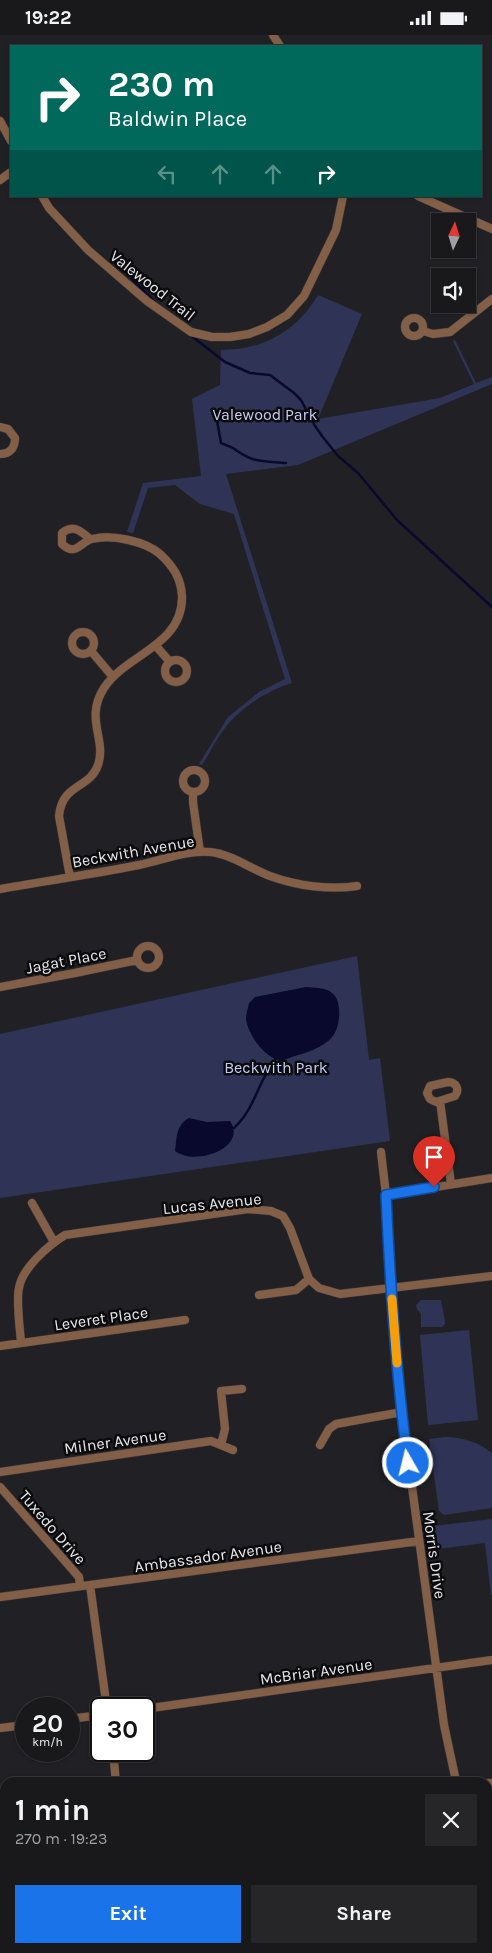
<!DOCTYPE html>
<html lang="en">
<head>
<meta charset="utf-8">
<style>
  body { margin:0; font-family:Karla,sans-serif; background:#262629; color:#f1f3f6; height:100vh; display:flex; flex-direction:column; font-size:19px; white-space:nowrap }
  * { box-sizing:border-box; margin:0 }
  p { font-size:16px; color:#9fa0a3 }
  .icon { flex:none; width:28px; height:28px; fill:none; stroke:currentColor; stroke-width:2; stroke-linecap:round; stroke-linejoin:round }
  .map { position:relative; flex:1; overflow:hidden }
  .side { position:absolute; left:0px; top:1742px; width:492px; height:176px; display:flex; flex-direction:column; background:#19191c; border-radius:15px 15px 0 0; box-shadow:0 1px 4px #0004,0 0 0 1px #37383b }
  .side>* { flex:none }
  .top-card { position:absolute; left:10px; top:10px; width:472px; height:152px; border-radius:0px; box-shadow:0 1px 4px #0004,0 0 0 1px #37383b; background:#00695c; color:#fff; overflow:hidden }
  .needle { width:32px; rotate:4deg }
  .tools { position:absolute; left:431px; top:178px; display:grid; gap:10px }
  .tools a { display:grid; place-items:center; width:45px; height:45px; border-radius:0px; background:#19191c; box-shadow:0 1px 4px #0004,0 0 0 1px #37383b; font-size:25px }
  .speed { position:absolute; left:15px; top:1662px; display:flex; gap:10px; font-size:25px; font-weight:700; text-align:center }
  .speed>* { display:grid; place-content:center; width:65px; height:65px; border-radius:50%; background:#19191c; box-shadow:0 1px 4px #0004,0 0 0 1px #37383b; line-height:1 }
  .speed small { font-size:12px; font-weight:400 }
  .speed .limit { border:2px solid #111; border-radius:8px; background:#fff; color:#111 }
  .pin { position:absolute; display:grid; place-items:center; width:42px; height:42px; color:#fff; margin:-51px -21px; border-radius:50% 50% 50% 0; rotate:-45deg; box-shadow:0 0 5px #0007 }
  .pin .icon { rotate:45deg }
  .me { position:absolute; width:55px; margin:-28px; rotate:352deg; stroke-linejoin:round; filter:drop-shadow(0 0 4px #0008) }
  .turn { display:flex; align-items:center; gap:18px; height:105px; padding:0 15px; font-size:22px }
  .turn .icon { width:65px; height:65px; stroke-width:2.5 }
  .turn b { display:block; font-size:35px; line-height:42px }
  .lanes { display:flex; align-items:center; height:48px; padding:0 15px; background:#0003; justify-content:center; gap:25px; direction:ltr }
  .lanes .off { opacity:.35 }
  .round { display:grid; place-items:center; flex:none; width:52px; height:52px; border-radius:0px; background:#262629 }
  .head { display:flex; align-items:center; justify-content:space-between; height:85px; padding:0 15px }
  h1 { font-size:30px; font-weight:700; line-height:38px }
  .primary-button { display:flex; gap:10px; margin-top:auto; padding:10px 15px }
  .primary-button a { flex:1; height:58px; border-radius:0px; background:#1a73e8; color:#fff; font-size:20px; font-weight:700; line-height:58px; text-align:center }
  .primary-button a+a { background:#262629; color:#f1f3f6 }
  .status { display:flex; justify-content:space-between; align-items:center; height:35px; padding:0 25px; background:#19191c; direction:ltr }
  .status svg { height:14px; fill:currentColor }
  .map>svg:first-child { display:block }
</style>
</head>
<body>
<div class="status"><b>19:22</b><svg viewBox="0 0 49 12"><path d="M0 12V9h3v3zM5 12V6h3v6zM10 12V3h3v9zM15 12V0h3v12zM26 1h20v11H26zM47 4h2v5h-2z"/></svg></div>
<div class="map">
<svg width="492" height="1918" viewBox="0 0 492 1918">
  <rect width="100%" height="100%" fill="#212125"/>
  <path fill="#2f3457" d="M 318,260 L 362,279 L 318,384 L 440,363 L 474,349 L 453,306 L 455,305 L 476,348 L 492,342 L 492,349 L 298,430 L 226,439 L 292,648 C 268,655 240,673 225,693 C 216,704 210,718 202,730 L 199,729 L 228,682 L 259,657 L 285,644 L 234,479 L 200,469 L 175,450 L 148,453 L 133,498 L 127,497 L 143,448 L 201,441 L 192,364 L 220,350 L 221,315 C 263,315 297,296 318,260 Z
    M 357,921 L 369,1025 L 380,1023 L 390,1106 L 0,1163 L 0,999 Z
    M 421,1265 L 441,1265 C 442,1274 445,1281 445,1289 L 442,1292 L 421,1292 L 421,1279 L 417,1274 L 416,1270 Z
    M 469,1295 L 478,1385 L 428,1390 L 420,1300 Z
    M 445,1402 C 462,1402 478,1407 492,1418 L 492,1473 L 444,1480 L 439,1476 L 429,1404 Z
    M 492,1484 L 492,1560 L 491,1560 L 485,1508 L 437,1514 L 434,1491 Z"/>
  <path fill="#09082d" d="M 306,952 C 314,953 326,952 332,958 C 343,966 340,992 333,1001 C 331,1004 327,1007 324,1009 C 311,1018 295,1020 281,1026 C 265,1023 248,1000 246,984 C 246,979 248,973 249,968 L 255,962 Z
    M 189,1083 L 207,1087 L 230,1086 C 248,1112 196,1132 175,1116 C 177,1102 176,1090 189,1083 Z"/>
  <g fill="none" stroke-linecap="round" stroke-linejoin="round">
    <path stroke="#09082d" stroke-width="2.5" d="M 131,243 L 158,270
      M 189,299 L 225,327 L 250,338 L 270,340 L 294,358 L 301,365 L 315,391 L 322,401 L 338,421 L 358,438 L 397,485 L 492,572
      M 215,374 L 221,408 C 225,410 229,411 233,413 C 253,428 261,426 286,428
      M 234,1093 C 255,1074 258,1046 275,1025"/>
    <g stroke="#3d3d41" stroke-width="9">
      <path id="minor" d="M 273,0 L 280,11
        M 0,86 L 11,106
        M 0,145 L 11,137
        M 42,161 L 49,173 L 88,215 L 147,266 L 191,297 L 212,302 L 230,302 L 249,299 L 267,292 L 287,280 L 304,261 L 336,195 L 343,161
        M 418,161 L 492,194
        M405 292a9 9 0 1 1 18 0a9 9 0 1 1-18 0Z
        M 423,296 L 433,299 L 450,297 L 492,264
        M 0,392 L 8,394 L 15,403 C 15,413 10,419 0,419
        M72 608a11 11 0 1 1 22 0a11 11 0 1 1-22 0Z
        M 156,611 L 170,627
        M 91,616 L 113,642
        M165 636a11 11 0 1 1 22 0a11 11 0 1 1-22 0Z
        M183 746a11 11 0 1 1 22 0a11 11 0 1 1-22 0Z
        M 193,757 L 193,767 L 200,817
        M 70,842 L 59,781 C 62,748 90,754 98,730 C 107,704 84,684 104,653 C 126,619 183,611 182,561 C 181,543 173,531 160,519 C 145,506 111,499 92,504 C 80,507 76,522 62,509 L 62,498 C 74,489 81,496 90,504
        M 0,854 C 46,846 93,839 139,830 C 163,825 186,815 210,817 C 231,819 251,834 270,841 C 297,851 329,855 357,851
        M137 922a11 11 0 1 1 22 0a11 11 0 1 1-22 0Z
        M 0,952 L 75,938 L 137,925
        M 448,1047 C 456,1047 460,1054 455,1061 L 436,1067 L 430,1064 L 427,1058 L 430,1051 Z
        M 440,1066 L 451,1149
        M 381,1117 L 386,1160 L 391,1253 L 402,1377 L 444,1690 L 456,1746
        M 386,1160 L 492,1143
        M 32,1168 L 54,1207
        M 259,1260 L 296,1255 L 309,1244
        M 21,1308 C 20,1293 16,1266 19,1253 C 22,1233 49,1210 65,1200 L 248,1174 L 271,1176 L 283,1181 L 290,1193 L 309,1244 L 319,1253 L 340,1259 L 492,1241
        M 0,1311 L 185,1285
        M 221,1410 L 225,1394 L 221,1356 L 242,1354
        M 320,1410 L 329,1394 L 336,1389 L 402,1377
        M 0,1437 L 211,1406 L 233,1415
        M 0,1452 L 79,1542 L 80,1551
        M 90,1550 L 107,1674
        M 0,1562 L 419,1506
        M 144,1674 L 492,1625
        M 69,1684 L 101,1680
        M 0,1693 L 26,1690
        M 113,1716 L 116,1748
        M 488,1748 L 492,1748
        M 0,1854 L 5,1850
        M 146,1914 L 147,1918
        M 271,1914 L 272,1918"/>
    </g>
    <g stroke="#3d3d41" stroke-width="12">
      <path id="tertiary" d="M 454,1748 L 457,1746 L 461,1748
        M 488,1795 L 492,1800"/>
    </g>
    <g stroke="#3d3d41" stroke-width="13">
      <path id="secondary" d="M 0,1832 L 5,1841
        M 52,1914 L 55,1918"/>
    </g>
    <use href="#minor" stroke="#835f48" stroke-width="8"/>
    <use href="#tertiary" stroke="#835f48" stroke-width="10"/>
    <use href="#secondary" stroke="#bb815b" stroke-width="11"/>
  </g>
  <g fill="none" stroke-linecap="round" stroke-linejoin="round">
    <g stroke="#114b97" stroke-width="12">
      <path id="route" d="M 408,1428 C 396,1339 390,1249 386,1160 L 434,1152"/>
    </g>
    <use href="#route" stroke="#1a73e8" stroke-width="9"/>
    <path stroke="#f59e0b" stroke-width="9" d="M 392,1264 L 397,1328"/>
  </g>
  <g text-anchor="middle" stroke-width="5" stroke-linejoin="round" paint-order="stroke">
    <g font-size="16" fill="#e8e9eb" stroke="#0b0b0d">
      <text transform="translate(153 250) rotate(38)" y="6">Valewood Trail</text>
      <text transform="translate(133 816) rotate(-10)" y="6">Beckwith Avenue</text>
      <text transform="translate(66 925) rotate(-11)" y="6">Jagat Place</text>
      <text transform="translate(212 1168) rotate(-6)" y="6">Lucas Avenue</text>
      <text transform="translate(101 1283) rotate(-8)" y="6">Leveret Place</text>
      <text transform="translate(115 1406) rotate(-8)" y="6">Milner Avenue</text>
      <text transform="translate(53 1492) rotate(49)" y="6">Tuxedo Drive</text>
      <text transform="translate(435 1520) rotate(82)" y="6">Morris Drive</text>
      <text transform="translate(208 1521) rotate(-8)" y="6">Ambassador Avenue</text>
      <text transform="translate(316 1636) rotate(-8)" y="6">McBriar Avenue</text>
    </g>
    <g font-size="16" fill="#c4ccf7" stroke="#0b0b0d">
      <text x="265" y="385">Valewood Park</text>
      <text x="276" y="1038">Beckwith Park</text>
    </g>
  </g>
</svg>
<div class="tools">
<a><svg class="needle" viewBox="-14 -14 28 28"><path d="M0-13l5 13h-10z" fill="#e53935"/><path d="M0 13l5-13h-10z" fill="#9fa0a3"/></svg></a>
<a><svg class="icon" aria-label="sound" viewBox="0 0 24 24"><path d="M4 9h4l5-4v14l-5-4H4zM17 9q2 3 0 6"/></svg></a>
</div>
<div class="speed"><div>20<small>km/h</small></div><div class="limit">30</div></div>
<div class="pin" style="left:434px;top:1152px;background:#d93025"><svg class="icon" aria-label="arrive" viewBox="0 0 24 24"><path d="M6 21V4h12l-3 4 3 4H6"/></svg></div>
<svg class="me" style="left:408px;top:1428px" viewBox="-20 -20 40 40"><circle r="17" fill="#1a73e8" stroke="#fff" stroke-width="3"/><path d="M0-11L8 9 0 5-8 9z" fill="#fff"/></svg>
<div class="top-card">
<div class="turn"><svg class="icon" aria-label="right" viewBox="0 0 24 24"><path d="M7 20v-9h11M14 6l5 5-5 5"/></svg><div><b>230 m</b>Baldwin Place</div></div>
<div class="lanes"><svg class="icon off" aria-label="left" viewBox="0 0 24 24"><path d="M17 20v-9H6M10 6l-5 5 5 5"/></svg><svg class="icon off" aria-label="ahead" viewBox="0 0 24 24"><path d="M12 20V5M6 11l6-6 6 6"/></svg><svg class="icon off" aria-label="ahead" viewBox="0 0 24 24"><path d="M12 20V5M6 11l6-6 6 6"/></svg><svg class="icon" aria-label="right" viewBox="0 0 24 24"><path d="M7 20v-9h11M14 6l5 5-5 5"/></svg></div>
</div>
<section class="side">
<div class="head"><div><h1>1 min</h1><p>270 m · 19:23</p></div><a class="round"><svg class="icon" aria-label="close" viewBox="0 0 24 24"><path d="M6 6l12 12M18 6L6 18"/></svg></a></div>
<div class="primary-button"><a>Exit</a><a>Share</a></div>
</section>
</div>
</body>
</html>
